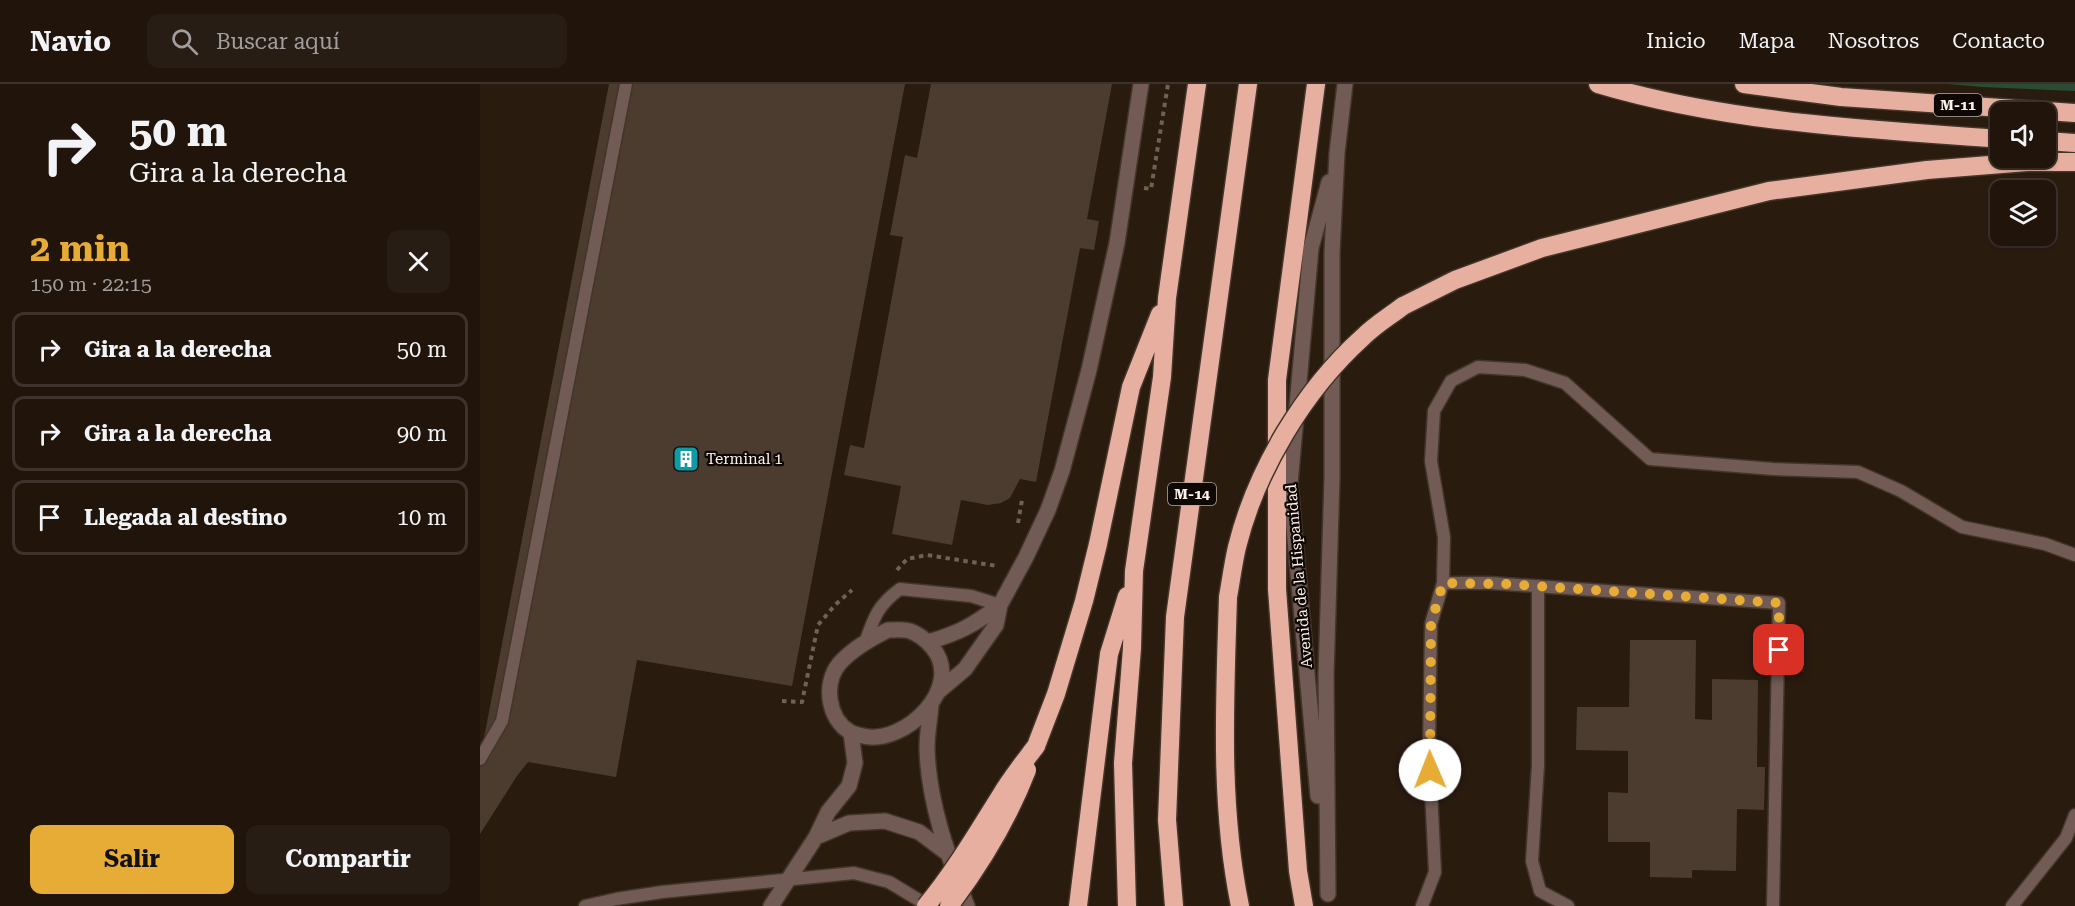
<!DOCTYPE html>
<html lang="es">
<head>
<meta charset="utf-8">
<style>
  body { margin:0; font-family:"Roboto Serif",serif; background:#281d14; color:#f1f3f6; height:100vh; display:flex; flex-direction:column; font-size:22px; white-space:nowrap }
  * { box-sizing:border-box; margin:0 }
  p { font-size:20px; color:#a29e9d }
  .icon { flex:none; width:33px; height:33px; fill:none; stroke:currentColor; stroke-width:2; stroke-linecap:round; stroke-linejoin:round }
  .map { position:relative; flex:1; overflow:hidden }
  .drawer { display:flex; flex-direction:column; background:#20140b; width:480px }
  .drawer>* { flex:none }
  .top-card { background:#20140b; color:#f1f3f6; overflow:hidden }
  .controls { position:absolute; left:1510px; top:18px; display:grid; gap:12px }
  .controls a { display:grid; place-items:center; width:66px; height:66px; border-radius:12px; background:#20140b; box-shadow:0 2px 4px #0004,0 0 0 2px #3d332c; font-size:30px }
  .pin { position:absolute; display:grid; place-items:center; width:51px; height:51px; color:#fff; margin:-26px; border-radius:12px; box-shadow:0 3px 9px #0006 }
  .me { position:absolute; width:66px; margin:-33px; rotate:359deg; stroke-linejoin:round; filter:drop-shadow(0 0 4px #0008) }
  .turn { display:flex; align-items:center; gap:21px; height:126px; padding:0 30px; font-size:27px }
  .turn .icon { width:78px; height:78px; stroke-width:2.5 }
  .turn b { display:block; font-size:42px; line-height:51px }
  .round { display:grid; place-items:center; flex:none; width:63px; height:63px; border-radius:12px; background:#281d14 }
  .headline { display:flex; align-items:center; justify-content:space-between; height:102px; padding:0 30px }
  h1 { font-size:36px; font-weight:700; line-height:45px; color:#e6ac36 }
  .primary-button { display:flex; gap:12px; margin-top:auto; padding:12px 30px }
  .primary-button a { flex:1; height:69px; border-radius:12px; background:#e6ac36; color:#111; font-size:24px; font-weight:700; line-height:69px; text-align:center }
  .primary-button a+a { background:#281d14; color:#f1f3f6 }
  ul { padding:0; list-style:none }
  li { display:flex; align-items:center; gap:18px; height:75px; margin:0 12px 9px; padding:0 18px; border:3px solid #3d332c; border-radius:12px }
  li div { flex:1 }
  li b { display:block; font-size:22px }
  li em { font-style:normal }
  header { display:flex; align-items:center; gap:36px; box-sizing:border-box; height:84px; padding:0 30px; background:#20140b; border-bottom:2px solid #3d332c }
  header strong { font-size:28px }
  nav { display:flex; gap:33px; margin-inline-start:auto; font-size:21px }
  .search { width:420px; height:54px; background:#281d14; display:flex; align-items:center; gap:15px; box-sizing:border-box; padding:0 21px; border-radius:12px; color:#a29e9d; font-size:22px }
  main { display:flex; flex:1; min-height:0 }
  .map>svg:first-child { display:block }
</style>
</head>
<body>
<header>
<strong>Navio</strong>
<div class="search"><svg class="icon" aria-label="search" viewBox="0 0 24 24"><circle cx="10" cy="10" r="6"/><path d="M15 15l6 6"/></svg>Buscar aquí</div>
<nav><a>Inicio</a><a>Mapa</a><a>Nosotros</a><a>Contacto</a></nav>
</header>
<main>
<section class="drawer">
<div class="top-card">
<div class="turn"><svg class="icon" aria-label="right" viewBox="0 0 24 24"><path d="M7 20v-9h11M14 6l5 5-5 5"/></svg><div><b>50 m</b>Gira a la derecha</div></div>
</div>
<div class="headline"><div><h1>2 min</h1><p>150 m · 22:15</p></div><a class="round"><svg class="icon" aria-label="close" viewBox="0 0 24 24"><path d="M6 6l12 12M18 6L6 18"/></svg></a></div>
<ul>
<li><svg class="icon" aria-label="right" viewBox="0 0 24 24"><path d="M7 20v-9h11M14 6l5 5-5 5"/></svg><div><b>Gira a la derecha</b></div><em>50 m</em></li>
<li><svg class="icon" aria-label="right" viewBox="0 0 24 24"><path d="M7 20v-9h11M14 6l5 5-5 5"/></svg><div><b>Gira a la derecha</b></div><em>90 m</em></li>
<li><svg class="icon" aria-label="arrive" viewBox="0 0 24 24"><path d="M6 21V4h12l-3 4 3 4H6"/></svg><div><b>Llegada al destino</b></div><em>10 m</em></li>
</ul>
<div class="primary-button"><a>Salir</a><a>Compartir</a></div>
</section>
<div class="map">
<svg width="1595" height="822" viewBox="0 0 1595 822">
  <rect width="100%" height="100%" fill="#2a1b0f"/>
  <path fill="#2a4b34" d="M 1468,0 L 1595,0 L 1595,7 L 1502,3 Z"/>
  <path fill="#4c3c2f" d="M 129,0 L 425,0 L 312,602 L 157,576 L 136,693 L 48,678 L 37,692 L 0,750 L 0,675 Z
    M 451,0 L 632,0 L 607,135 L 619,137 L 614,166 L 600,164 L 556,398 L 540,395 L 530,414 L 521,419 L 508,421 L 481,416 L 472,461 L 412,450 L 421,402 L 364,391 L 370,361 L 384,364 L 423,153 L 410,151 L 425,71 L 437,74 Z
    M 1150,556 L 1216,556 L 1215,635 L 1232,636 L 1232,595 L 1278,596 L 1277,683 L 1285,683 L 1284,726 L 1257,725 L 1256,787 L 1212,786 L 1212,794 L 1170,793 L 1170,758 L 1128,758 L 1128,708 L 1148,709 L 1148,667 L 1096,666 L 1097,623 L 1149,623 Z"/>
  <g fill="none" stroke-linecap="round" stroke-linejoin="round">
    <g stroke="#433529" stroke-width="15">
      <path id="service" d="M 963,499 L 1010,499 L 1299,519 L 1293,822
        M 1058,502 L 1058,681 L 1052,777 L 1060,807 L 1088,822
        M 385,559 C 394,533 398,521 420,505 L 491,512 L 520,521
        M 0,675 L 22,637 L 146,0
        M 105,822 L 136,815 L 182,808 L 374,789 L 409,798 L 442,818 L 445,822
        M 942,822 L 955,788 L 949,665 L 951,540 L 963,499 L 964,453 L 951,377 L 954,327 L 971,297 L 998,283 L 1045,286 L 1085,299 L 1170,375 L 1293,385 L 1378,388 L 1421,407 L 1482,443 L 1565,460 L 1595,471
        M 1532,822 L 1586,754 L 1595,731"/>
    </g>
    <g stroke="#433529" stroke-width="18">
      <path id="tertiary" d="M 408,546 C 414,546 424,545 430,547 C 438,550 447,557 452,563 C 486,603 424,662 383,652 C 379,651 374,650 370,648 C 348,635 343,600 359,580 C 372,565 390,555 408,546 Z
        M 448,558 C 479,549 494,541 520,521
        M 459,607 L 485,585 L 516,541 L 520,521 L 546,473 L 568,426 L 582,387 L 609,286 L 637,159 L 661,0
        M 451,621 C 450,635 447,650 447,663 C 448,718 468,771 487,822
        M 838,712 L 810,400 L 831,164 L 849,98
        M 336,753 L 369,739 L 405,737 L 439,748 L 467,769
        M 848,810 L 846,592 L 852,394 L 852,168 L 857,69 L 865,0
        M 291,822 L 336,753 L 348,728 L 369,702 L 375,679 L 371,649"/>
    </g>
    <g stroke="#433529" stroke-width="21">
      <path id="motorway" d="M 1118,0 C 1249,39 1385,45 1521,55
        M 1264,0 L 1361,13 L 1595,29
        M 1566,57 L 1595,59
        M 923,222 L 975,196 L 1062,164 L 1289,107 L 1447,86 L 1547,78 L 1595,78
        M 748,513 C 745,616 739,720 760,822
        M 556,662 L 576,610 L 604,517 L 618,460 L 651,303 L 680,230
        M 598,822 L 629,570 L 647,512
        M 647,822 L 643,679 L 652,564 L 654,487 L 682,293 L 687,214 L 717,0
        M 694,822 L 687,736 L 695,533 L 768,0
        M 824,822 L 818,787 L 797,505 L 797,296 L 836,0"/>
    </g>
    <path stroke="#6f6156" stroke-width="4" stroke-dasharray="4.5 4.5" stroke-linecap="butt" d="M 664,104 L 671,105 L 688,0
      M 538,439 L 542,416
      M 417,486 L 427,475 L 447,471 L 517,482
      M 302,617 L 322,618 L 338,541 L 355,521 L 372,506"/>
    <use href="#service" stroke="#715b54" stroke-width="12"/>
    <use href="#tertiary" stroke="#715b54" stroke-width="15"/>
    <use href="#motorway" stroke="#e6af9f" stroke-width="18"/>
    <g stroke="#433529" stroke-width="21" stroke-linecap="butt">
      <path id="motorway-bridge" d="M 748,513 C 751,497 753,480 757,463 C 776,386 824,306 883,253 C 895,241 910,232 923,222
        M 446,822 C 475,787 497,749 521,711 C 531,694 544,678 556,662
        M 469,822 C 501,780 528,735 547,686"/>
    </g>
    <use href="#motorway-bridge" stroke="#e6af9f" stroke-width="18"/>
  </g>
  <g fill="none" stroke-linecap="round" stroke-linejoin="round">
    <path stroke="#e6ac36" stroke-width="10" stroke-dasharray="0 18" d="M 950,686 L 951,540 L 963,499 L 1026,500 L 1299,519 L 1299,566"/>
  </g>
  <defs>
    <g id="building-square" transform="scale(1.35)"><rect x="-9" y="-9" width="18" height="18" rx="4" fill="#0f9aa8" stroke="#0e0704"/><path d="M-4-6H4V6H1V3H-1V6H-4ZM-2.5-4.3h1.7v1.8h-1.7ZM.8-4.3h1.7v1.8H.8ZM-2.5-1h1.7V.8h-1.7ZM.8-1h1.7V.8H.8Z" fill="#fff"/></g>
  </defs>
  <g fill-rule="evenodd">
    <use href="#building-square" x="206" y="375"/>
  </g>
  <g text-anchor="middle" stroke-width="4.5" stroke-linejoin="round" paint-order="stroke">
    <g fill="#0e0704" stroke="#b5aca5" stroke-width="1.5">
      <rect x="1454" y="10" width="48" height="22" rx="4.5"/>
      <rect x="688" y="399" width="48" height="22" rx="4.5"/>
    </g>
    <g font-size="14" font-weight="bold" fill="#fdf2ea">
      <text x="1478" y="26">M-11</text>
      <text x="712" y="415">M-14</text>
    </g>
    <g font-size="15" fill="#fdf2ea" stroke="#0e0704" text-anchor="start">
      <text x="226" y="380">Terminal 1</text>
    </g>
    <g font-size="15" fill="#fdf2ea" stroke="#0e0704">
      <text transform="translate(819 492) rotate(-95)" y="5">Avenida de la Hispanidad</text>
    </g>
  </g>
</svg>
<div class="controls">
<a><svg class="icon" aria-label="sound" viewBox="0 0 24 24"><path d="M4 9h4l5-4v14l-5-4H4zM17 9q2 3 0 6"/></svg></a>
<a><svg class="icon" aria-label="layers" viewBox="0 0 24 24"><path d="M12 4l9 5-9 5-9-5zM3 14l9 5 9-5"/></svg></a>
</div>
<div class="pin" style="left:1299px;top:566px;background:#d93025"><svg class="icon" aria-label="arrive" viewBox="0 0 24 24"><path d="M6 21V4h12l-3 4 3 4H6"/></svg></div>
<svg class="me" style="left:950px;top:686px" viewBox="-20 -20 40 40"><circle r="19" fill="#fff"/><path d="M0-13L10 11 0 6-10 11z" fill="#e6ac36"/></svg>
</div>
</main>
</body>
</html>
